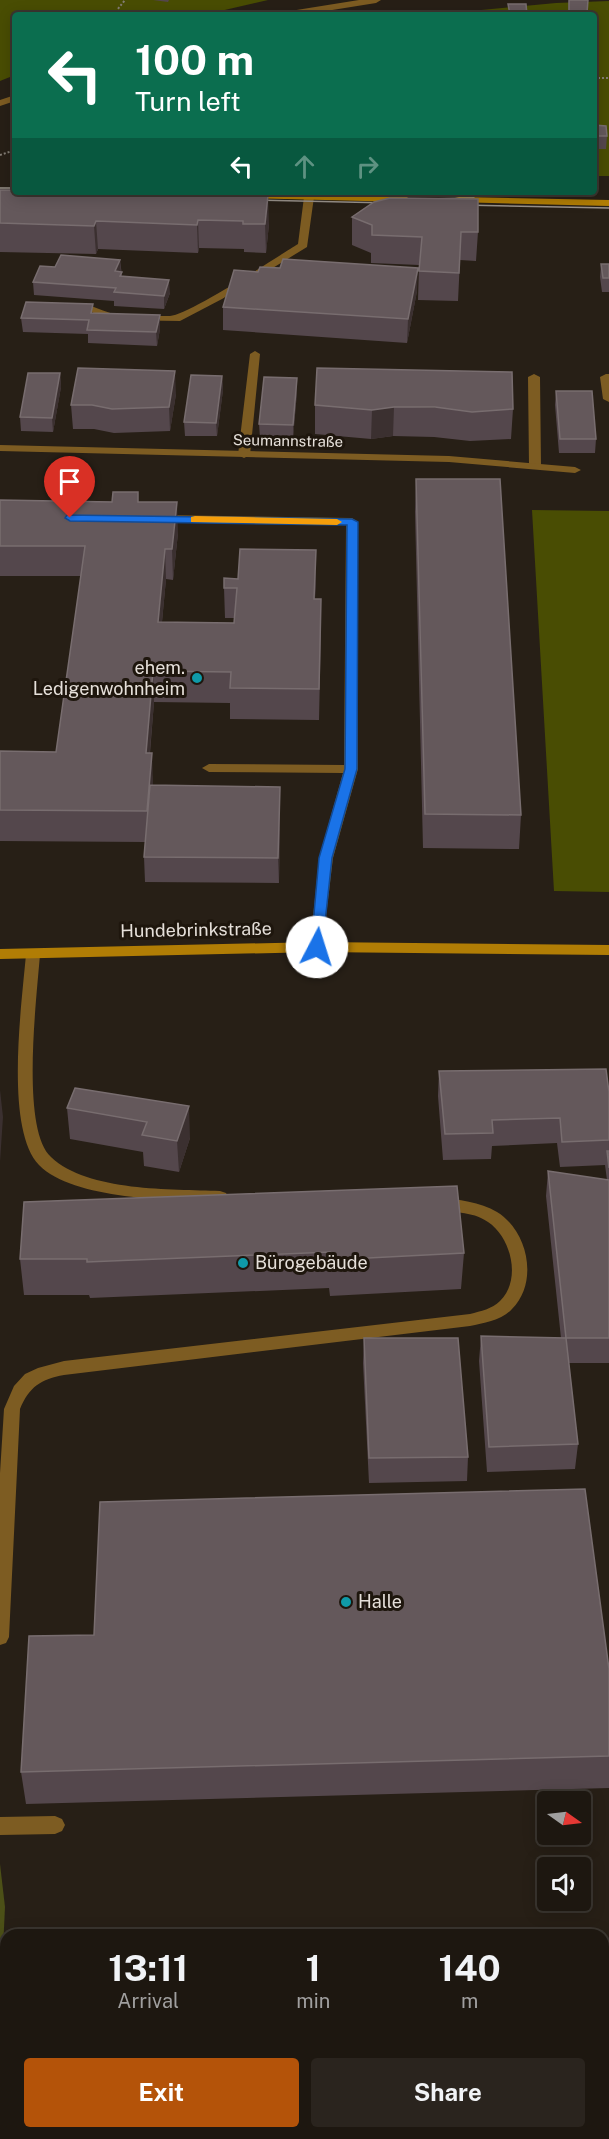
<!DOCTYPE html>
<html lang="en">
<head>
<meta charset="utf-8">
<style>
  body { margin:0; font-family:"Public Sans",sans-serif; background:#2a241e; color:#f1f3f6; height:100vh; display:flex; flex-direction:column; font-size:22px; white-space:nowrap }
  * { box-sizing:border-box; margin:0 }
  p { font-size:20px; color:#a09f9f }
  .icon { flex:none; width:33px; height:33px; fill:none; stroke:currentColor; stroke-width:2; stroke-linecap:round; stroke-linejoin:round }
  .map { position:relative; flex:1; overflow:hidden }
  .panel { position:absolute; left:0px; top:1929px; width:609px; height:210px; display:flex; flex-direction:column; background:#1d1710; border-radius:18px 18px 0 0; box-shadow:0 3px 15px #0003,0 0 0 2px #3b3630 }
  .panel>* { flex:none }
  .banner { position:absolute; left:12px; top:12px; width:585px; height:183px; border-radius:6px; box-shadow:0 3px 15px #0003,0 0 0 2px #3b3630; background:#0b6e4f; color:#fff; overflow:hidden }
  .needle { width:39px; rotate:104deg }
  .tools { position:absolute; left:537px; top:1791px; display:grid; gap:12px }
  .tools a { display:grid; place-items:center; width:54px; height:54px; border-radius:6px; background:#1d1710; box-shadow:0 3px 15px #0003,0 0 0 2px #3b3630; font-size:30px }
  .pin { position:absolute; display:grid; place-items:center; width:51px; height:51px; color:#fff; margin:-62px -26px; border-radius:50% 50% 50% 0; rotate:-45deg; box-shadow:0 0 6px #0007 }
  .pin .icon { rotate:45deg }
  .me { position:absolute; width:66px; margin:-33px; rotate:5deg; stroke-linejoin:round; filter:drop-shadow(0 0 4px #0008) }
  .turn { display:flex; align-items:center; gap:21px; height:126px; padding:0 24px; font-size:27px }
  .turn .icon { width:78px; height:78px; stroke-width:2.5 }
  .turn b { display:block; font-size:42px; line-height:51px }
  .lanes { display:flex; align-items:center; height:57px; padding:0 24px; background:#0003; justify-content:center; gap:30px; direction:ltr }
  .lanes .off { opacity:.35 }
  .eta { display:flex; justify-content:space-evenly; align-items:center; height:102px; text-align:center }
  .eta b { font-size:36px; font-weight:700; line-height:42px }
  .action { display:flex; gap:12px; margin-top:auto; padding:12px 24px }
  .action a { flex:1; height:69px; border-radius:6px; background:#b45309; color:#fff; font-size:24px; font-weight:700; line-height:69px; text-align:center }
  .action a+a { background:#2a241e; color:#f1f3f6 }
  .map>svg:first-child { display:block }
</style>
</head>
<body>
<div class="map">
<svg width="609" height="2139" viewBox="0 0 609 2139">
  <rect width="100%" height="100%" fill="#271f16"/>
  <path fill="#494d03" d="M 0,0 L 268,0 L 203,15 L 15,15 L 15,75 L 0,81 Z
    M 609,1 L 609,176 L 594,176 L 594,15 L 429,15 L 556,3 Z
    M 532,510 L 609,511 L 609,892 L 554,891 Z"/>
  <path fill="#4c5017" d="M 0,1864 L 5,1907 L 0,2013 Z"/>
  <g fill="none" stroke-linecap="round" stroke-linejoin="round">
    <path stroke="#847d75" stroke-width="2" stroke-dasharray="2 2" stroke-linecap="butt" d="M 113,15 L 125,0
      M 594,78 L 609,78
      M 0,155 L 15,150"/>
    <path fill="#7d5c22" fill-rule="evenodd" d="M 309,194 L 314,197 L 307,247 L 222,299 L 180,321 L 112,320 L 91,312 L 73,311 L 68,308 C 81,297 101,312 115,314 C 133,316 153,316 170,316 C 189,315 277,257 298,244 L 304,197 Z
      M 255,351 L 260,354 L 250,455 L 244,458 L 238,455 L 250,354 Z
      M 534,374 L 540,377 L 541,466 L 535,469 L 529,466 L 528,377 Z
      M 606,374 L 609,374 L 609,402 L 603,399 L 600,377 Z
      M 159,515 L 352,518 L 358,522 L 358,769 L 333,858 L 322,950 L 312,950 L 310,947 L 319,858 L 343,773 L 209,772 L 202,768 L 209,764 L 344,765 L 346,525 L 155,522 L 155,516 Z
      M 33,949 L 40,954 C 37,996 20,1129 51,1157 C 88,1192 172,1189 220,1191 L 226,1193 L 228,1197 L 226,1201 L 220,1203 C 173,1200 73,1200 39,1165 C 4,1128 22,1003 26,954 Z
      M 439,1198 C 458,1199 480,1202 497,1212 C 528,1231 539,1282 512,1309 C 502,1320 484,1323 470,1326 L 64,1375 C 41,1379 29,1387 20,1409 L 9,1637 L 6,1643 L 0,1645 L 0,1473 L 4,1409 L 14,1386 L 25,1374 L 38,1368 L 64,1361 L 470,1314 C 481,1311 492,1309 500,1301 C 522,1280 511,1237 488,1222 C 471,1210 452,1214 433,1208 L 431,1204 L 433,1200 Z
      M 55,1816 L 62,1819 L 65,1825 L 62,1831 L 55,1834 L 0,1835 L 0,1817 Z"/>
    <path fill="#7d5c22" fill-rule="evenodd" d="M 359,0 L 381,0 L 376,3 L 301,15 L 279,15 L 284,12 Z
      M 15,95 L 15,101 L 0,106 L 0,100 Z
      M 0,445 L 449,456 L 575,467 L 581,470 L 575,473 L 449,462 L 0,451 Z"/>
    <path fill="#b17d05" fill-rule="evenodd" d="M 249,193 L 405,196 L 410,199 L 405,202 L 245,198 L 244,196 Z
      M 459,197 L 609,200 L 609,206 L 455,202 L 455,198 Z
      M 317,942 L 609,945 L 609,955 L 317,952 L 0,959 L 0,949 Z"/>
    <path stroke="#99928b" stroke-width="1.5" d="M 0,188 L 15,188
      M 222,192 L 264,193
      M 378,195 L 474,197
      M 252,200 L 390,203
      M 462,205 L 609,208"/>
  </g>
  <path fill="#54474c" d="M 153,0 L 169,0 L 168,2 Z
    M 569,0 L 588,0 L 587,15 L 568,15 Z
    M 594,125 L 607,136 L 606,149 L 594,149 Z
    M 0,190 L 269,224 L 266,253 L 244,252 L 244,249 L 199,248 L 198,253 L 98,249 L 96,254 L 0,252 Z
    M 352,217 L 478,232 L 476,261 L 460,260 L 458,301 L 418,300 L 419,265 L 371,263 L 371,253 L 352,245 Z
    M 120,260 L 122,276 L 170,293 L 164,309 L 114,306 L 114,301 L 34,295 L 33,282 L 55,267 Z
    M 601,264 L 609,264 L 609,292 L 602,292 L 600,277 Z
    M 417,291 L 407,343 L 223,330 L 223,307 Z
    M 94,313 L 160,315 L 160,329 L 157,346 L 88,343 L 88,334 L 23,332 L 21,318 Z
    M 60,373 L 61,387 L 53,432 L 21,431 L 20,417 Z
    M 222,376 L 223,390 L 217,436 L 185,436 L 184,422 Z
    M 297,378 L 297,392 L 293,438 L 260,438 L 259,424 Z
    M 556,391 L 596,439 L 595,453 L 559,453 L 555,405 Z
    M 176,394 L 170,431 L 114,433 L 94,429 L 73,429 L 71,405 Z
    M 315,405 L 513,409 L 511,439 L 470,441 L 434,437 L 393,436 L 371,439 L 315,434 Z
    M 416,479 L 521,815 L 519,849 L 423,848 L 415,512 Z
    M 0,500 L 139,502 L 178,533 L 173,580 L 166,579 L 162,622 L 234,623 L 235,618 L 225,618 L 224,588 L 316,580 L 315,599 L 321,630 L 319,720 L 230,719 L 230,703 L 154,702 L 150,753 L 153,785 L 280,812 L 279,883 L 145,882 L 144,857 L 145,842 L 0,841 L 0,751 L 56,752 L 81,576 L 0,576 Z
    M 439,1071 L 609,1092 L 609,1363 L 569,1363 L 578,1444 L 575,1469 L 487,1472 L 479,1361 L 481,1336 L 561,1338 L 546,1196 L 548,1171 L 607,1180 L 605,1165 L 560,1167 L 557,1143 L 492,1146 L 491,1159 L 443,1160 L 438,1096 Z
    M 75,1088 L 190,1138 L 179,1172 L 144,1166 L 143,1152 L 70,1139 L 67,1108 Z
    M 24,1202 L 464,1253 L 461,1289 L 330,1296 L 329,1288 L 90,1298 L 89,1295 L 24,1295 L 20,1259 Z
    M 364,1338 L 468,1457 L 467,1481 L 369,1483 L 363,1363 Z
    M 94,1635 L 609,1669 L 609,1788 L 26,1804 L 21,1772 Z"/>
  <path fill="#3b3030" d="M 268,195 L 269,224 L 266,253 L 265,224 Z
    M 198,220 L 199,248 L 198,253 L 197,225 Z
    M 96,221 L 98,249 L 96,254 L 94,226 Z
    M 120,260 L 121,273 L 115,271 Z
    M 418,268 L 417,291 L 407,343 L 408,319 Z
    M 169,280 L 170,293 L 164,309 L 164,296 Z
    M 160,315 L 160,329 L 157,346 L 156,332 Z
    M 175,371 L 176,394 L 170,431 L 169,407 Z
    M 60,373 L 61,387 L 53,432 L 52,418 Z
    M 222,376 L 223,390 L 217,436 L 216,423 Z
    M 297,378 L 297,392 L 293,438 L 293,425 Z
    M 394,407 L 393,436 L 371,439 L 372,410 Z
    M 177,502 L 178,533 L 173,580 L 172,549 Z
    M 165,549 L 166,579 L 159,653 L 158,622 Z
    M 316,550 L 316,580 L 313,630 L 314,599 Z
    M 153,671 L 154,702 L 147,784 L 146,753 Z
    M 152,753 L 153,784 L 148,842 L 147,811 Z
    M 280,787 L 280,812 L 279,883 L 278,858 Z
    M 0,1090 L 3,1117 L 0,1162 Z
    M 189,1106 L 190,1138 L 179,1172 L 177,1141 Z"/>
  <path fill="#64585b" stroke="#786d6f" stroke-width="1.5" d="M 569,0 L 588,0 L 587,13 L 569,13 Z
    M 508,4 L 526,4 L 527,15 L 510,15 Z
    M 594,125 L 606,126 L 607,136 L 594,136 Z
    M 0,190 L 15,190 L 15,192 L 101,192 L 268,195 L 265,224 L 243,224 L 243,221 L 198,220 L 197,225 L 96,221 L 94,226 L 0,223 Z
    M 390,198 L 478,199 L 478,232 L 461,232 L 459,273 L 419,271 L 422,237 L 372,235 L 372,225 L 352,217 L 374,202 Z
    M 61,255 L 120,260 L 115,271 L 122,272 L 120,276 L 169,280 L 164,296 L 114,292 L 116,288 L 33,282 L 40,266 L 55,267 Z
    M 283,259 L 418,268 L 408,319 L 223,307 L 234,270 L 258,272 L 260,267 L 280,268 Z
    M 601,264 L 609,264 L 609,278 L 603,278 Z
    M 26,302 L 93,304 L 91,313 L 160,315 L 156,332 L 87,330 L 89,320 L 21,318 Z
    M 78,368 L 175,371 L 169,407 L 112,409 L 92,405 L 71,405 Z
    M 317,368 L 512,372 L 513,409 L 472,412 L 435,407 L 394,407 L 372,410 L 315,405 Z
    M 28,373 L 60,373 L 52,418 L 20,417 Z
    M 191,375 L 222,376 L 216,423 L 184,422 Z
    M 264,377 L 297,378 L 293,425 L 259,424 Z
    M 556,391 L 592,391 L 596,439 L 560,439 Z
    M 416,479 L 500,479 L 521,815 L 425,814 Z
    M 113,492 L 138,492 L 138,502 L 177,502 L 172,549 L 165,549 L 158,622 L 234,623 L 237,588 L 224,588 L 224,578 L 238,579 L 240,549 L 316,550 L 314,599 L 321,599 L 319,689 L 230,688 L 231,672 L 153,671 L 146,753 L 152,753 L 147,811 L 0,810 L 0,751 L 56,752 L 85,546 L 0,546 L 0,500 L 112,502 Z
    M 150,785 L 280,787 L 278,858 L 144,857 Z
    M 606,1069 L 609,1092 L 609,1140 L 562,1142 L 560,1118 L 492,1120 L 493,1133 L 445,1134 L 439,1071 Z
    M 75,1088 L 189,1106 L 177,1141 L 142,1135 L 147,1122 L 67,1108 Z
    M 607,1151 L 609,1151 L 609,1168 Z
    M 548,1171 L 609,1180 L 609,1338 L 566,1338 L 578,1444 L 489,1447 L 481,1336 L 566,1338 Z
    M 457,1186 L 464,1253 L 330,1260 L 330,1252 L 87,1262 L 87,1259 L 20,1259 L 24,1202 Z
    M 364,1338 L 458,1338 L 468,1457 L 369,1458 Z
    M 585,1489 L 609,1669 L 609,1756 L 21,1772 L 29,1636 L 94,1635 L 100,1502 Z"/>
  <path fill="#1a73e8" stroke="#114b97" stroke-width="1.5" d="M 67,515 L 352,519 L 358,522 L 357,769 L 332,858 L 322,950 L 313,950 L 311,947 L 319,858 L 345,769 L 347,525 L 70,521 L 65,518 Z"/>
  <path fill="#f59e0b" d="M 195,516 L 337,519 L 342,522 L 337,525 L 191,522 L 191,517 Z"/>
  <g fill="#0f9aa8" stroke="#1e160d" stroke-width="2">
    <circle cx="197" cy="678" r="6"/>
    <circle cx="243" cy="1263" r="6"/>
    <circle cx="346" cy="1602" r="6"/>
  </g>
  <g text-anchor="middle" stroke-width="6" stroke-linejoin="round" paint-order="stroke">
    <g font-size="15" fill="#e6e0da" stroke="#1e160d">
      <text transform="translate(288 441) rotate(1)" y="5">Seumannstraße</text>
    </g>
    <g font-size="18" fill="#e6e0da" stroke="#1e160d" text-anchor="start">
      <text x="185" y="674" text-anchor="end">ehem.<tspan x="185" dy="21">Ledigenwohnheim</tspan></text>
      <text x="255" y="1269">Bürogebäude</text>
      <text x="358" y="1608">Halle</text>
    </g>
    <g font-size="18" fill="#e6e0da" stroke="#1e160d">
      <text transform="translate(196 930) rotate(-1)" y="6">Hundebrinkstraße</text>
    </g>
  </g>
</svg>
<div class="tools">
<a><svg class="needle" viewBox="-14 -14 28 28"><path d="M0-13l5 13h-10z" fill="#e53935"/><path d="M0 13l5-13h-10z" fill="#a09f9f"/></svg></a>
<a><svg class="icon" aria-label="sound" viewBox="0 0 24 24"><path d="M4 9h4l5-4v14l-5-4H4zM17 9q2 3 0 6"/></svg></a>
</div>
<div class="pin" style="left:70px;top:518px;background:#d93025"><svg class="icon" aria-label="arrive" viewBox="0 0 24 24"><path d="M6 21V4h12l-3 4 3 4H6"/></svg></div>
<svg class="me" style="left:317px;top:947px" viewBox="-20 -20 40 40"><circle r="19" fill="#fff"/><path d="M0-13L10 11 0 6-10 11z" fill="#1a73e8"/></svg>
<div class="banner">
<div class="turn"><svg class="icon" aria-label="left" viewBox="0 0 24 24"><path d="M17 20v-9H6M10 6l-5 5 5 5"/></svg><div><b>100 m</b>Turn left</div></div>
<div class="lanes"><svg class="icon" aria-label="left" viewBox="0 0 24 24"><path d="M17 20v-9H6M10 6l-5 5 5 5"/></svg><svg class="icon off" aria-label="ahead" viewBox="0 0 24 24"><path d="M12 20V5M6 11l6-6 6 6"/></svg><svg class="icon off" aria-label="right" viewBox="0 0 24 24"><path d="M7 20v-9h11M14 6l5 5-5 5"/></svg></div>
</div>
<section class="panel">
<div class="eta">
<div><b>13:11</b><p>Arrival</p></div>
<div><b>1</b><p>min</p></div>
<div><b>140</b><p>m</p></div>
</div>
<div class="action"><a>Exit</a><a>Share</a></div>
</section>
</div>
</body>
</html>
